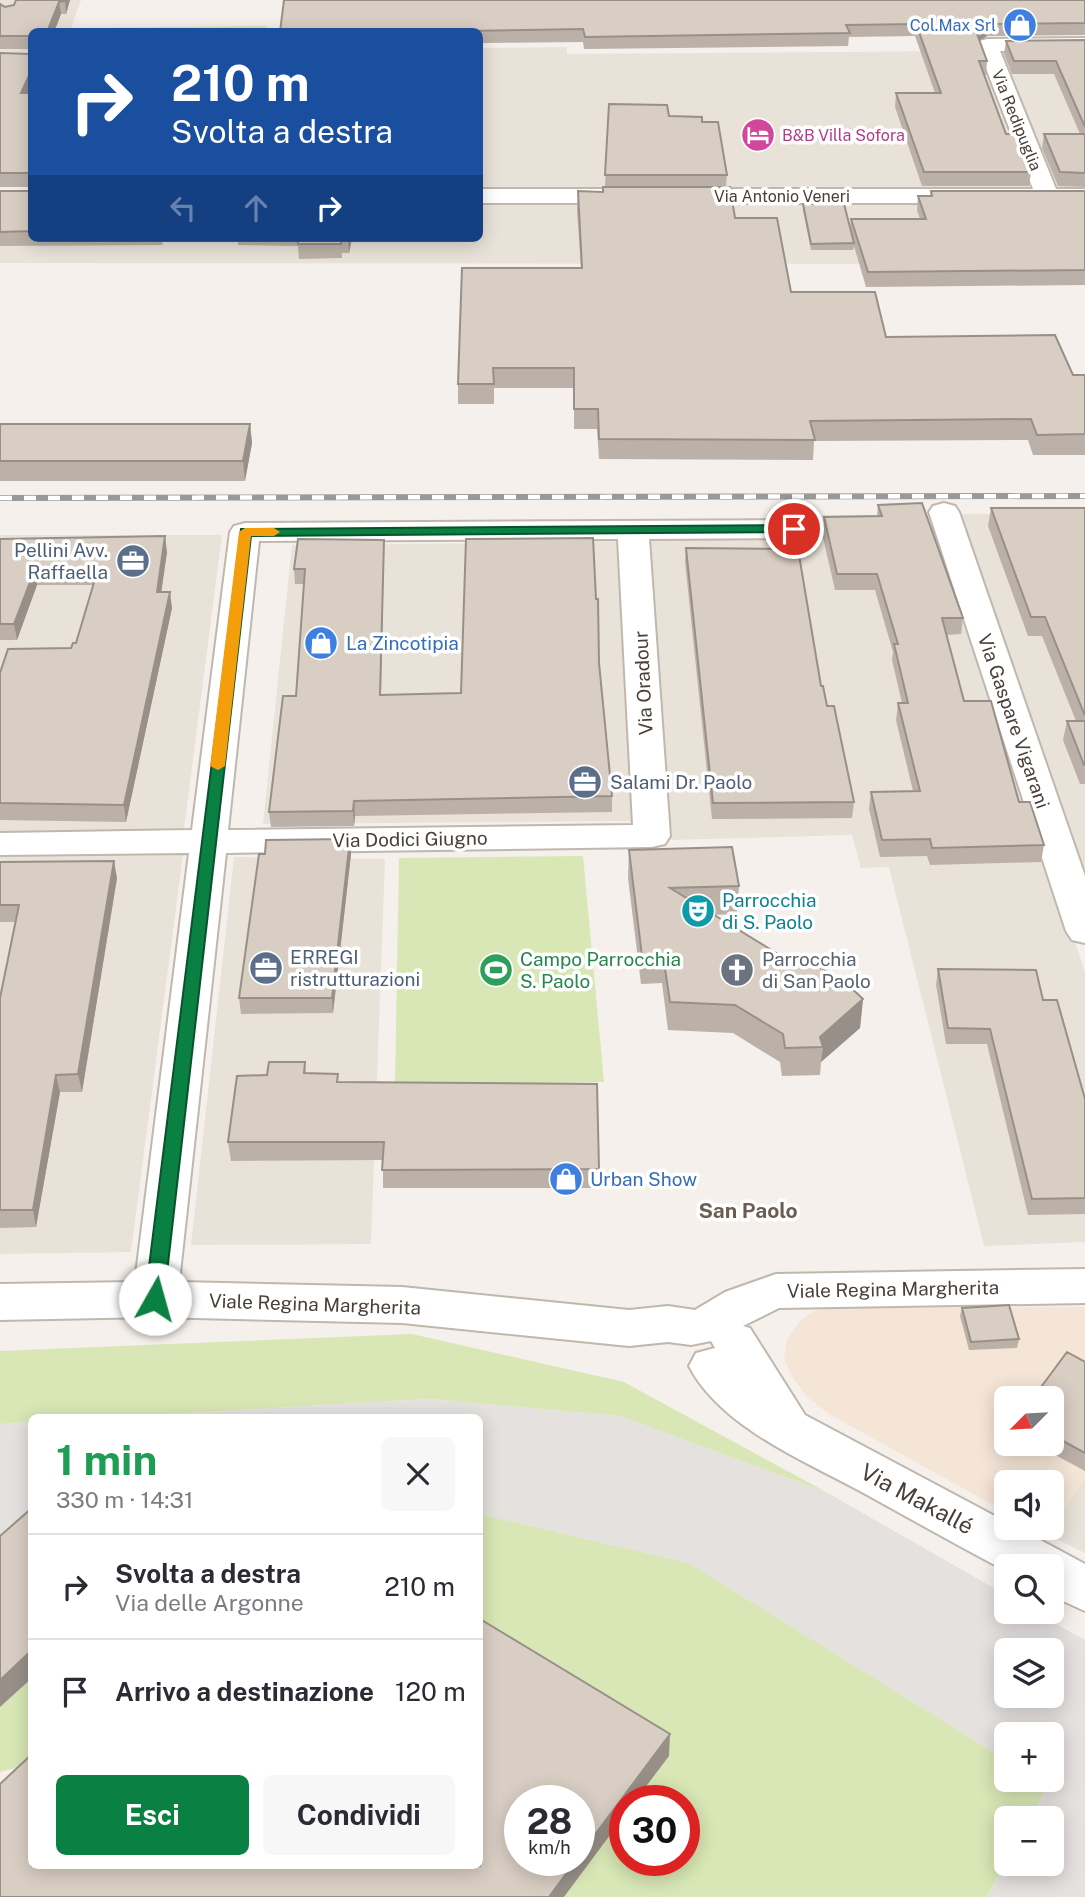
<!DOCTYPE html>
<html lang="it">
<head>
<meta charset="utf-8">
<style>
  body { margin:0; font-family:"Public Sans",sans-serif; background:#f7f7f7; color:#2b2b33; height:100vh; display:flex; flex-direction:column; font-size:26px; white-space:nowrap }
  * { box-sizing:border-box; margin:0 }
  p { font-size:23px; color:#7c7c81 }
  .icon { flex:none; width:38px; height:38px; fill:none; stroke:currentColor; stroke-width:2; stroke-linecap:round; stroke-linejoin:round }
  .map { position:relative; flex:1; overflow:hidden }
  .side { position:absolute; left:28px; top:1414px; width:455px; height:455px; display:flex; flex-direction:column; background:#fff; border-radius:10px; box-shadow:0 4px 18px #0003 }
  .side>* { flex:none }
  .guide { position:absolute; left:28px; top:28px; width:455px; height:214px; border-radius:10px; box-shadow:0 4px 18px #0003; background:#1a4fa0; color:#fff; overflow:hidden }
  .needle { width:46px; rotate:246deg }
  .buttons { position:absolute; left:994px; top:1386px; display:grid; gap:14px }
  .buttons a { display:grid; place-items:center; width:70px; height:70px; border-radius:10px; background:#fff; box-shadow:0 4px 18px #0003; font-size:35px }
  .speed { position:absolute; left:504px; top:1785px; display:flex; gap:14px; font-size:35px; font-weight:700; text-align:center }
  .speed>* { display:grid; place-content:center; width:91px; height:91px; border-radius:50%; background:#fff; box-shadow:0 4px 18px #0003; line-height:1 }
  .speed small { font-size:18px; font-weight:400 }
  .speed .limit { border:10px solid #d22; background:#fff; color:#111 }
  .pin { position:absolute; display:grid; place-items:center; width:60px; height:60px; color:#fff; margin:-30px; border:4px solid #fff; border-radius:50%; box-shadow:0 2px 7px #0007 }
  .me { position:absolute; width:77px; margin:-38px; rotate:7deg; stroke-linejoin:round; filter:drop-shadow(0 0 5px #0008) }
  .turn { display:flex; align-items:center; gap:24px; height:147px; padding:0 28px; font-size:32px }
  .turn .icon { width:91px; height:91px; stroke-width:2.5 }
  .turn b { display:block; font-size:49px; line-height:60px }
  .lanes { display:flex; align-items:center; height:66px; padding:0 28px; background:#0003; justify-content:center; gap:35px; direction:ltr }
  .lanes .off { opacity:.35 }
  .round { display:grid; place-items:center; flex:none; width:74px; height:74px; border-radius:10px; background:#f7f7f7 }
  .headline { display:flex; align-items:center; justify-content:space-between; height:119px; padding:0 28px }
  h1 { font-size:42px; font-weight:700; line-height:52px; color:#1e9e55 }
  .cta { display:flex; gap:14px; margin-top:auto; padding:14px 28px }
  .cta a { flex:1; height:80px; border-radius:10px; background:#0b8043; color:#fff; font-size:28px; font-weight:700; line-height:80px; text-align:center }
  .cta a+a { background:#f7f7f7; color:#2b2b33 }
  ul { padding:0; list-style:none }
  li { display:flex; align-items:center; gap:21px; height:105px; padding:0 28px; border-top:2px solid #e1e1e2 }
  li div { flex:1 }
  li b { display:block; font-size:26px }
  li em { font-style:normal }
  .map>svg:first-child { display:block }
</style>
</head>
<body>
<div class="map">
<svg width="1085" height="1897" viewBox="0 0 1085 1897">
  <rect width="100%" height="100%" fill="#f5f0eb"/>
  <path fill="#e9e2d9" d="M 0,0 L 81,0 L 70,31 L 32,32 L 31,55 L 0,55 Z
    M 567,47 L 567,54 L 977,51 L 1033,190 L 480,191 L 480,48 Z
    M 996,50 L 1085,50 L 1085,191 L 1052,191 Z
    M 0,202 L 32,238 L 480,238 L 480,202 L 1085,202 L 1085,264 L 0,263 Z
    M 957,514 L 1085,514 L 1085,890 Z
    M 798,515 L 932,515 L 1085,972 L 1085,1242 L 984,1246 L 889,867 L 861,868 L 852,835 L 669,840 L 649,539 L 802,536 Z
    M 0,535 L 222,535 L 184,829 L 0,833 Z
    M 622,542 L 633,821 L 263,824 L 292,545 Z
    M 184,847 L 131,1252 L 0,1254 L 0,852 Z
    M 234,857 L 385,859 L 371,1244 L 191,1245 Z
    M 1085,1477 L 1085,1553 L 1048,1535 Z"/>
  <path fill="#f5e5d7" fill-rule="evenodd" d="M 1085,1307 L 1085,1477 L 1048,1535 L 1035,1528 L 1052,1528 L 1052,1482 L 1006,1482 L 1006,1512 L 829,1414 L 807,1397 L 793,1378 L 784,1359 L 787,1339 L 800,1321 L 819,1308 ZM 1006,1398 L 1052,1398 L 1052,1444 L 1006,1444 Z"/>
  <path fill="#d8e7b5" d="M 267,26 L 266,32 L 81,31 L 83,28 Z
    M 583,856 L 604,1082 L 395,1086 L 399,858 Z
    M 412,1334 L 624,1382 L 826,1492 L 619,1416 L 429,1399 L 116,1417 L 32,1418 L 31,1422 L 0,1424 L 0,1351 Z
    M 480,1514 L 689,1563 L 1006,1760 L 1006,1780 L 1037,1780 L 1047,1786 L 1030,1818 L 1006,1818 L 1006,1861 L 987,1897 L 564,1897 L 625,1815 L 625,1860 L 684,1860 L 684,1801 L 635,1801 L 480,1640 Z
    M 31,1531 L 31,1764 L 0,1772 L 0,1533 Z"/>
  <path fill="#e4e1df" fill-rule="evenodd" d="M 429,1399 L 619,1416 L 826,1492 L 1006,1595 L 1006,1612 L 1035,1612 L 1085,1640 L 1085,1897 L 987,1897 L 1006,1862 L 1006,1864 L 1052,1864 L 1052,1818 L 1030,1818 L 1047,1786 L 1037,1780 L 1052,1780 L 1052,1734 L 1006,1734 L 1006,1760 L 689,1563 L 480,1514 L 480,1418 L 116,1417 ZM 1006,1650 L 1052,1650 L 1052,1696 L 1006,1696 Z
    M 31,1422 L 31,1531 L 0,1533 L 0,1424 Z"/>
  <g fill="none" stroke-linecap="round" stroke-linejoin="round">
    <g stroke="#c0b7ad" stroke-width="4">
      <path id="minor" d="M 1085,38 L 1085,50 L 1000,51 L 1056,189 L 1085,189 L 1085,203 L 480,203 L 480,189 L 1033,189 L 977,45 L 980,41 L 987,39 Z
        M 944,503 L 955,506 L 959,512 L 1085,876 L 1085,943 L 1072,940 L 1066,931 L 929,512 L 933,506 Z
        M 794,520 L 805,523 L 809,529 L 805,535 L 794,538 L 649,539 L 670,836 L 665,844 L 652,847 L 226,853 L 179,1282 L 402,1287 L 629,1310 L 668,1306 L 695,1310 L 725,1292 L 776,1274 L 1085,1269 L 1085,1303 L 779,1308 L 743,1326 L 750,1328 L 805,1415 L 1006,1522 L 1006,1528 L 1018,1528 L 1085,1564 L 1085,1611 L 1052,1596 L 1052,1566 L 1006,1566 L 1006,1571 C 957,1545 909,1518 860,1491 C 802,1460 720,1426 689,1366 L 696,1353 L 715,1348 L 711,1341 L 691,1345 L 668,1342 L 629,1346 L 402,1323 L 155,1317 L 0,1320 L 0,1284 L 135,1282 L 189,853 L 0,855 L 0,833 L 192,830 L 230,532 L 234,526 L 245,523 ZM 618,539 L 633,825 L 228,830 L 259,541 Z"/>
    </g>
    <use href="#minor" fill="#fff" fill-rule="evenodd"/>
    <g stroke="#999" stroke-width="6">
      <path id="rail" d="M 0,498 L 1085,496"/>
    </g>
    <use href="#rail" stroke="#fff" stroke-width="4.5" stroke-dasharray="12" stroke-linecap="butt"/>
  </g>
  <path fill="#bbb1a8" d="M 16,0 L 70,0 L 66,14 L 61,14 L 54,32 L 32,32 L 32,49 L 0,49 L 0,4 L 5,7 L 14,5 Z
    M 1085,0 L 1085,35 L 987,36 L 980,40 L 987,61 L 986,75 L 984,75 L 1006,134 L 1031,172 L 1029,186 L 922,186 L 895,107 L 896,93 L 935,93 L 915,36 L 849,37 L 848,46 L 584,49 L 583,42 L 480,43 L 480,32 L 280,32 Z
    M 1085,40 L 1085,187 L 1058,186 L 1042,148 L 1044,134 L 1080,134 L 1054,74 L 1012,74 L 1004,54 L 1006,41 Z
    M 0,53 L 32,86 L 29,93 L 32,93 L 32,187 L 0,187 Z
    M 609,104 L 669,116 L 702,122 L 727,175 L 726,186 L 605,186 Z
    M 0,191 L 32,191 L 32,238 L 164,238 L 162,245 L 0,246 Z
    M 578,191 L 735,218 L 791,292 L 886,337 L 1073,375 L 1085,375 L 1085,455 L 1033,455 L 1028,440 L 814,441 L 813,460 L 599,459 L 597,429 L 574,429 L 574,388 L 494,388 L 494,404 L 458,404 L 458,384 L 581,268 L 577,210 Z
    M 931,191 L 1085,191 L 1085,285 L 866,287 L 854,246 L 853,250 L 811,250 L 803,210 L 803,204 L 850,228 L 851,219 L 920,219 L 917,210 L 918,196 L 930,196 Z
    M 238,238 L 352,238 L 349,253 L 342,253 L 342,258 L 299,259 L 298,246 L 238,245 Z
    M 0,424 L 250,424 L 252,443 L 245,481 L 0,481 Z
    M 878,505 L 963,618 L 961,634 L 946,635 L 964,701 L 1044,845 L 1041,862 L 930,865 L 927,856 L 880,857 L 869,809 L 871,792 L 913,791 L 896,720 L 898,703 L 902,703 L 892,660 L 893,652 L 875,590 L 835,590 L 822,533 L 824,517 L 877,516 Z
    M 991,508 L 1085,508 L 1085,784 L 1080,784 L 1063,740 L 1067,721 L 1076,721 L 1042,636 L 1028,636 L 988,526 Z
    M 0,539 L 167,552 L 161,592 L 172,608 L 126,822 L 0,820 L 0,673 L 71,648 L 76,643 L 94,585 L 37,585 L 17,640 L 0,640 Z
    M 384,540 L 384,554 L 381,695 L 461,693 L 599,663 L 612,796 L 612,812 L 355,816 L 354,826 L 271,827 L 269,812 L 296,696 L 304,584 L 295,584 L 294,569 Z
    M 686,548 L 821,686 L 854,802 L 852,818 L 712,819 L 685,562 Z
    M 350,839 L 351,854 L 333,1013 L 241,1014 L 239,998 L 265,854 Z
    M 629,850 L 739,886 L 737,914 L 713,915 L 783,957 L 863,999 L 860,1028 L 821,1062 L 820,1075 L 782,1076 L 780,1062 L 733,1033 L 668,1030 L 662,983 L 641,984 L 628,878 Z
    M 0,862 L 117,878 L 82,1092 L 60,1092 L 36,1227 L 0,1228 L 0,998 L 15,922 L 0,922 Z
    M 938,969 L 1043,1000 L 1085,1099 L 1085,1214 L 1028,1215 L 987,1044 L 946,1044 L 936,985 Z
    M 305,1062 L 306,1073 L 338,1082 L 599,1169 L 598,1188 L 383,1188 L 383,1160 L 231,1161 L 228,1142 L 267,1075 Z
    M 962,1308 L 1019,1339 L 1017,1348 L 969,1350 L 960,1316 Z
    M 1085,1362 L 1085,1471 L 1035,1444 L 1052,1444 L 1052,1398 Z"/>
  <path fill="#989088" d="M 65,0 L 70,0 L 66,14 L 65,1 Z
    M 59,2 L 61,14 L 54,32 L 47,32 Z
    M 989,24 L 987,36 L 975,43 L 976,31 Z
    M 32,69 L 32,86 L 23,106 L 21,93 Z
    M 348,238 L 352,238 L 349,253 Z
    M 250,424 L 252,443 L 245,481 L 243,461 Z
    M 165,536 L 167,552 L 159,608 L 157,592 Z
    M 384,540 L 384,554 L 380,709 L 380,695 Z
    M 35,569 L 37,585 L 17,640 L 14,624 Z
    M 170,592 L 172,608 L 126,822 L 124,805 Z
    M 354,801 L 355,816 L 354,826 L 353,811 Z
    M 350,839 L 351,854 L 333,1013 L 332,998 Z
    M 114,861 L 117,878 L 82,1092 L 78,1074 Z
    M 863,999 L 860,1028 L 821,1062 L 823,1047 L 820,1037 Z
    M 56,1075 L 60,1092 L 36,1227 L 33,1210 Z
    M 32,1650 L 32,1678 L 0,1707 L 0,1680 Z
    M 670,1734 L 669,1756 L 635,1801 L 625,1801 L 625,1815 L 564,1897 L 549,1897 L 576,1860 L 579,1860 L 579,1856 Z"/>
  <path fill="#d9cec3" stroke="#989088" stroke-width="2" d="M 16,0 L 65,0 L 65,1 L 59,2 L 47,32 L 32,32 L 32,38 L 30,36 L 0,36 L 0,4 L 5,7 L 14,5 Z
    M 284,0 L 1085,0 L 1085,23 L 989,24 L 976,31 L 987,61 L 979,61 L 1006,134 L 1016,134 L 1031,172 L 924,172 L 896,93 L 941,93 L 916,24 L 846,25 L 850,33 L 585,37 L 583,29 L 409,32 L 280,32 Z
    M 1085,40 L 1085,127 L 1056,61 L 1014,61 L 1006,41 Z
    M 32,52 L 32,69 L 21,93 L 32,93 L 32,173 L 0,173 L 0,53 L 30,54 Z
    M 609,104 L 667,105 L 669,116 L 702,117 L 702,122 L 718,122 L 727,175 L 605,175 Z
    M 1044,134 L 1085,134 L 1085,173 L 1060,172 Z
    M 603,187 L 730,187 L 735,218 L 777,218 L 791,292 L 875,292 L 886,337 L 1055,335 L 1073,375 L 1085,375 L 1085,434 L 1037,435 L 1031,419 L 810,421 L 815,440 L 599,439 L 598,409 L 574,409 L 574,368 L 493,368 L 494,384 L 458,384 L 462,268 L 582,268 L 578,191 L 603,192 Z
    M 0,191 L 32,191 L 32,231 L 0,232 Z
    M 931,191 L 1085,191 L 1085,270 L 868,272 L 851,219 L 926,219 L 918,196 L 932,196 Z
    M 803,204 L 844,204 L 854,243 L 811,244 Z
    M 298,238 L 348,238 L 341,238 L 341,244 L 298,244 Z
    M 0,424 L 250,424 L 243,461 L 0,461 Z
    M 922,503 L 963,618 L 942,618 L 964,701 L 991,701 L 1019,802 L 1030,802 L 1044,845 L 932,848 L 930,839 L 882,840 L 871,792 L 920,791 L 898,703 L 908,703 L 894,644 L 898,644 L 877,574 L 837,574 L 824,517 L 882,516 L 878,505 Z
    M 991,508 L 1085,508 L 1085,716 L 1045,617 L 1031,617 Z
    M 165,536 L 157,592 L 170,592 L 124,805 L 0,803 L 0,673 L 8,649 L 71,648 L 73,643 L 76,643 L 98,569 L 35,569 L 14,624 L 0,624 L 0,539 Z
    M 593,538 L 596,599 L 598,599 L 599,663 L 612,796 L 354,801 L 353,811 L 269,812 L 283,696 L 296,696 L 305,569 L 294,569 L 298,539 L 384,540 L 380,695 L 461,693 L 466,539 Z
    M 686,548 L 798,549 L 821,686 L 823,686 L 827,706 L 834,706 L 854,802 L 713,803 Z
    M 1067,721 L 1085,721 L 1085,765 L 1084,765 Z
    M 350,839 L 332,998 L 239,998 L 259,854 L 265,854 L 266,840 Z
    M 732,847 L 739,886 L 670,888 L 783,957 L 803,957 L 846,983 L 863,999 L 820,1037 L 823,1047 L 785,1048 L 783,1034 L 735,1005 L 670,1002 L 663,955 L 642,956 L 629,850 Z
    M 114,861 L 78,1074 L 56,1075 L 33,1210 L 0,1210 L 0,998 L 19,905 L 0,905 L 0,862 Z
    M 938,969 L 1036,970 L 1043,1000 L 1057,1000 L 1085,1099 L 1085,1198 L 1032,1199 L 990,1029 L 948,1028 Z
    M 269,1062 L 305,1062 L 304,1073 L 338,1074 L 337,1082 L 597,1084 L 599,1169 L 382,1170 L 384,1142 L 228,1142 L 237,1076 L 267,1075 Z
    M 1009,1305 L 1019,1339 L 971,1342 L 962,1308 Z
    M 1067,1352 L 1085,1362 L 1085,1453 L 1052,1435 L 1052,1398 L 1033,1398 Z
    M 32,1508 L 32,1650 L 0,1680 L 0,1536 Z
    M 480,1619 L 670,1734 L 579,1856 L 579,1801 L 520,1801 L 520,1860 L 576,1860 L 549,1897 L 0,1897 L 0,1784 L 32,1754 L 32,1866 L 480,1866 Z"/>
  <path fill="#0b8043" stroke="#07532c" stroke-width="2" d="M 794,525 L 800,529 L 798,532 L 251,536 L 164,1299 L 161,1304 L 155,1306 L 148,1304 L 145,1299 L 241,529 Z"/>
  <path fill="#f59e0b" d="M 245,528 L 274,528 L 280,532 L 274,536 L 251,536 L 225,766 L 218,770 L 210,766 L 239,532 Z"/>
  <defs>
    <g id="shop-disc" transform="scale(1.75)"><circle r="9.5" fill="#3f7fe0" stroke="#fff"/><path d="M-5-2.5h2.3a2.7 3.5 0 0 1 5.4 0H5L5.5 6h-11ZM-1.5-2.5h3a1.5 2.3 0 0 0-3 0Z" fill="#fff"/></g>
    <g id="hotel-disc" transform="scale(1.75)"><circle r="9.5" fill="#d1479c" stroke="#fff"/><path d="M-6-4.5h1.5V1H6V5H4.5V3h-9V5H-6ZM-4 0a1.8 1.8 0 1 1 3.6 0ZM.5 0V-2.5h3Q6-2.5 6 0Z" fill="#fff"/></g>
    <g id="office-disc" transform="scale(1.75)"><circle r="9.5" fill="#5c6f8a" stroke="#fff"/><path d="M-6-3h4V-5.5h4V-3h4V5H-6ZM-1-4.5V-3h2v-1.5ZM-6 0V1H6V0Z" fill="#fff"/></g>
    <g id="theatre-disc" transform="scale(1.75)"><circle r="9.5" fill="#0f9aa8" stroke="#fff"/><path d="M-5-5.5Q0-4 5-5.5V0Q5 5 0 6Q-5 5-5 0ZM-3.3-2.5H-1v1.5H-3.3ZM1-2.5H3.3v1.5H1ZM-2.8 1Q0 5.5 2.8 1Z" fill="#fff"/></g>
    <g id="stadium-disc" transform="scale(1.75)"><circle r="9.5" fill="#2e9e5b" stroke="#fff"/><path d="M0-5a6.5 5 0 1 0 0 10a6.5 5 0 1 0 0-10ZM-3.5-1.8h7v3.6h-7Z" fill="#fff"/></g>
    <g id="church-disc" transform="scale(1.75)"><circle r="9.5" fill="#6b7280" stroke="#fff"/><path d="M-1.2-6h2.4v3.5h3.3v2.4h-3.3V6h-2.4V-.1h-3.3v-2.4h3.3Z" fill="#fff"/></g>
  </defs>
  <g fill-rule="evenodd">
    <use href="#shop-disc" x="1020" y="25"/>
    <use href="#hotel-disc" x="758" y="135"/>
    <use href="#office-disc" x="133" y="561"/>
    <use href="#shop-disc" x="321" y="643"/>
    <use href="#office-disc" x="585" y="782"/>
    <use href="#theatre-disc" x="698" y="911"/>
    <use href="#office-disc" x="266" y="968"/>
    <use href="#stadium-disc" x="496" y="970"/>
    <use href="#church-disc" x="737" y="970"/>
    <use href="#shop-disc" x="566" y="1179"/>
  </g>
  <g text-anchor="middle" stroke-width="7" stroke-linejoin="round" paint-order="stroke">
    <g font-size="16" fill="#366cbe" stroke="#fff" text-anchor="end">
      <text x="996" y="31">Col.Max Srl</text>
    </g>
    <g font-size="16" fill="#494039" stroke="#fff">
      <text transform="translate(1017 120) rotate(68)" y="6">Via Redipuglia</text>
      <text x="782" y="202">Via Antonio Veneri</text>
    </g>
    <g font-size="16" fill="#b23c85" stroke="#fff" text-anchor="start">
      <text x="782" y="141">B&amp;B Villa Sofora</text>
    </g>
    <g font-size="19" fill="#4e5e75" stroke="#fff" text-anchor="start">
      <text x="108" y="557" text-anchor="end">Pellini Avv.<tspan x="108" dy="22">Raffaella</tspan></text>
      <text x="610" y="789">Salami Dr. Paolo</text>
      <text x="290" y="964">ERREGI<tspan x="290" dy="22">ristrutturazioni</tspan></text>
    </g>
    <g font-size="19" fill="#366cbe" stroke="#fff" text-anchor="start">
      <text x="346" y="650">La Zincotipia</text>
      <text x="590" y="1186">Urban Show</text>
    </g>
    <g font-size="19" fill="#494039" stroke="#fff">
      <text transform="translate(643 683) rotate(-93)" y="7">Via Oradour</text>
      <text transform="translate(1014 721) rotate(71)" y="7">Via Gaspare Vigarani</text>
      <text transform="translate(410 839) rotate(-1)" y="7">Via Dodici Giugno</text>
      <text transform="translate(893 1289) rotate(-1)" y="7">Viale Regina Margherita</text>
      <text transform="translate(315 1304) rotate(2)" y="7">Viale Regina Margherita</text>
    </g>
    <g font-size="19" fill="#0d838f" stroke="#fff" text-anchor="start">
      <text x="722" y="907">Parrocchia<tspan x="722" dy="22">di S. Paolo</tspan></text>
    </g>
    <g font-size="19" fill="#27864d" stroke="#fff" text-anchor="start">
      <text x="520" y="966">Campo Parrocchia<tspan x="520" dy="22">S. Paolo</tspan></text>
    </g>
    <g font-size="19" fill="#5b616d" stroke="#fff" text-anchor="start">
      <text x="762" y="966">Parrocchia<tspan x="762" dy="22">di San Paolo</tspan></text>
    </g>
    <g font-size="21" font-weight="bold" fill="#6c5d50" stroke="#fff">
      <text x="748" y="1218">San Paolo</text>
    </g>
    <g font-size="23" fill="#494039" stroke="#fff">
      <text transform="translate(917 1499) rotate(28)" y="8">Via Makallé</text>
    </g>
  </g>
</svg>
<div class="buttons">
<a><svg class="needle" viewBox="-14 -14 28 28"><path d="M0-13l5 13h-10z" fill="#e53935"/><path d="M0 13l5-13h-10z" fill="#7c7c81"/></svg></a>
<a><svg class="icon" aria-label="sound" viewBox="0 0 24 24"><path d="M4 9h4l5-4v14l-5-4H4zM17 9q2 3 0 6"/></svg></a>
<a><svg class="icon" aria-label="search" viewBox="0 0 24 24"><circle cx="10" cy="10" r="6"/><path d="M15 15l6 6"/></svg></a>
<a><svg class="icon" aria-label="layers" viewBox="0 0 24 24"><path d="M12 4l9 5-9 5-9-5zM3 14l9 5 9-5"/></svg></a>
<a>+</a>
<a>−</a>
</div>
<div class="speed"><div>28<small>km/h</small></div><div class="limit">30</div></div>
<div class="pin" style="left:794px;top:529px;background:#d93025"><svg class="icon" aria-label="arrive" viewBox="0 0 24 24"><path d="M6 21V4h12l-3 4 3 4H6"/></svg></div>
<svg class="me" style="left:155px;top:1299px" viewBox="-20 -20 40 40"><circle r="19" fill="#fff"/><path d="M0-13L10 11 0 6-10 11z" fill="#0b8043"/></svg>
<div class="guide">
<div class="turn"><svg class="icon" aria-label="right" viewBox="0 0 24 24"><path d="M7 20v-9h11M14 6l5 5-5 5"/></svg><div><b>210 m</b>Svolta a destra</div></div>
<div class="lanes"><svg class="icon off" aria-label="left" viewBox="0 0 24 24"><path d="M17 20v-9H6M10 6l-5 5 5 5"/></svg><svg class="icon off" aria-label="ahead" viewBox="0 0 24 24"><path d="M12 20V5M6 11l6-6 6 6"/></svg><svg class="icon" aria-label="right" viewBox="0 0 24 24"><path d="M7 20v-9h11M14 6l5 5-5 5"/></svg></div>
</div>
<section class="side">
<div class="headline"><div><h1>1 min</h1><p>330 m · 14:31</p></div><a class="round"><svg class="icon" aria-label="close" viewBox="0 0 24 24"><path d="M6 6l12 12M18 6L6 18"/></svg></a></div>
<ul>
<li><svg class="icon" aria-label="right" viewBox="0 0 24 24"><path d="M7 20v-9h11M14 6l5 5-5 5"/></svg><div><b>Svolta a destra</b><p>Via delle Argonne</p></div><em>210 m</em></li>
<li><svg class="icon" aria-label="arrive" viewBox="0 0 24 24"><path d="M6 21V4h12l-3 4 3 4H6"/></svg><div><b>Arrivo a destinazione</b></div><em>120 m</em></li>
</ul>
<div class="cta"><a>Esci</a><a>Condividi</a></div>
</section>
</div>
</body>
</html>
